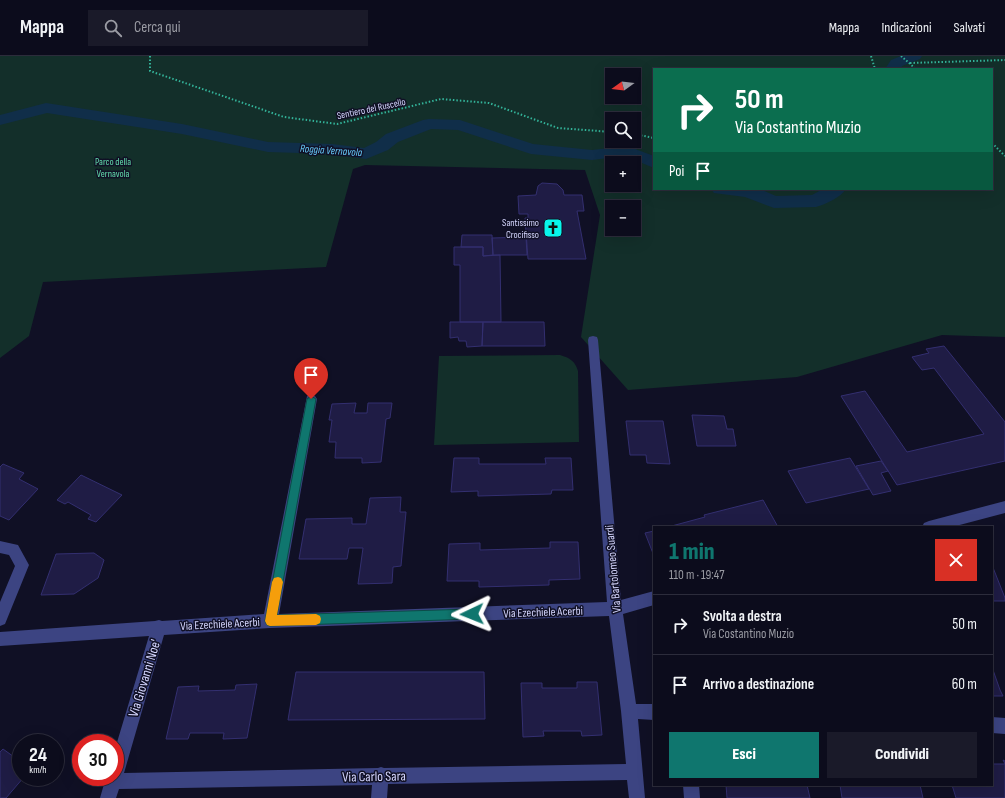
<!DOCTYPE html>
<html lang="it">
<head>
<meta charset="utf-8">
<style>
  body { margin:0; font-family:"Sofia Sans Condensed",sans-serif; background:#1a1a29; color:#f1f3f6; height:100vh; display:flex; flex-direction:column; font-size:15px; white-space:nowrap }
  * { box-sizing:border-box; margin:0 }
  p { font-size:13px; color:#9a9ba3 }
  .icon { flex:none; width:22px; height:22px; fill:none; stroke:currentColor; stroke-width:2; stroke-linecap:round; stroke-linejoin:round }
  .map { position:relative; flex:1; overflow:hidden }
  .side { position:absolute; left:653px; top:470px; width:340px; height:260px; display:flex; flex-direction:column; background:#0c0c1c; border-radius:0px; box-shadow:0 4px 16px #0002,0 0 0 1px #2c2c3b }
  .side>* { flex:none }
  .hud { position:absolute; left:653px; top:12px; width:340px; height:122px; border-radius:0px; box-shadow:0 4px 16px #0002,0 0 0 1px #2c2c3b; background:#0b6e4f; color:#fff; overflow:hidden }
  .needle { width:26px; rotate:255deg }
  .tools { position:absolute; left:605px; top:12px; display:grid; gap:8px }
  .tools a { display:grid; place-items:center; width:36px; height:36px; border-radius:0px; background:#0c0c1c; box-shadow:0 4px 16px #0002,0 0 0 1px #2c2c3b; font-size:20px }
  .speed { position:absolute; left:12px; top:678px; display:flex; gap:8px; font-size:20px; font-weight:700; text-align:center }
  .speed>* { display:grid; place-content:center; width:52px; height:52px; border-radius:50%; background:#0c0c1c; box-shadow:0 4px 16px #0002,0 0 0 1px #2c2c3b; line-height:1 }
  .speed small { font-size:10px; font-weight:400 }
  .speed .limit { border:6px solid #d22; background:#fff; color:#111 }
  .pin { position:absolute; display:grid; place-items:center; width:34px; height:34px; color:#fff; margin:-41px -17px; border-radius:50% 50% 50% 0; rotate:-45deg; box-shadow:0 0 4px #0007 }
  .pin .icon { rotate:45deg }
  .me { position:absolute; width:44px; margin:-22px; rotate:268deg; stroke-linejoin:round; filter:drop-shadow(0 0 3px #0008) }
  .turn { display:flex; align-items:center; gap:14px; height:84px; padding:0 16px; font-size:18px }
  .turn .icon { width:52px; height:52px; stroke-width:2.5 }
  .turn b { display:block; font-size:28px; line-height:34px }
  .then { display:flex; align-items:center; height:38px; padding:0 16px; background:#0003; gap:8px; font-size:15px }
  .round { display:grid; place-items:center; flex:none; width:42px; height:42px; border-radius:0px; background:#1a1a29 }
  .headline { display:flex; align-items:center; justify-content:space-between; height:68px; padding:0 16px }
  h1 { font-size:24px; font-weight:800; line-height:30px; color:#0f766e }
  .action { display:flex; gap:8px; margin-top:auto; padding:8px 16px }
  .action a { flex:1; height:46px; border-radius:0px; background:#0f766e; color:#fff; font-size:16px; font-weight:800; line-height:46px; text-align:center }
  .action a+a { background:#1a1a29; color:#f1f3f6 }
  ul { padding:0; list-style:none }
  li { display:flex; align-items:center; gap:12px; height:60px; padding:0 16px; border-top:1px solid #2c2c3b }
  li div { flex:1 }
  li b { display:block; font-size:15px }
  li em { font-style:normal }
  header { display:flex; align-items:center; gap:24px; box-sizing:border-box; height:56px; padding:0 20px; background:#0c0c1c; border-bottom:1px solid #2c2c3b }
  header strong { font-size:19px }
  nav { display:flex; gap:22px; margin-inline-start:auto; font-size:14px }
  .search { width:280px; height:36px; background:#1a1a29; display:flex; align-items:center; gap:10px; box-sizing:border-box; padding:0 14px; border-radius:0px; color:#9a9ba3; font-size:15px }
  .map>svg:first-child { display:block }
</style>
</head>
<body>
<header>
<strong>Mappa</strong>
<div class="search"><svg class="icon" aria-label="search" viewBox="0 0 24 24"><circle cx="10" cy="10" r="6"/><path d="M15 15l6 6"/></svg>Cerca qui</div>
<nav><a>Mappa</a><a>Indicazioni</a><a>Salvati</a></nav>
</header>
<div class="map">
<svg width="1005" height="742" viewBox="0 0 1005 742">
  <rect width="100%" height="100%" fill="#101025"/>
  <path fill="#132f2a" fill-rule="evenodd" d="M 0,0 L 1005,0 L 1005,281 L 942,279 L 797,321 L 628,334 L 581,281 L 600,159 L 585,114 L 365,109 L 353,113 L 326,211 L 43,226 L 29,280 L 0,302 ZM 654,13 L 992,13 L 992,133 L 654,133 ZM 612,19 L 634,19 L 634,41 L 612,41 ZM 612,63 L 634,63 L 634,85 L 612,85 ZM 612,107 L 634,107 L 634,129 L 612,129 ZM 612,151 L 634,151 L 634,173 L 612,173 Z
    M 560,299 C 570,302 575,305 578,315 L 579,386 L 434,389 L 439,300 Z"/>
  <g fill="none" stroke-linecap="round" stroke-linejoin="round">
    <path fill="#102e49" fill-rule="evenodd" d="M 901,0 L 922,0 L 920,3 L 902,10 L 901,13 L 885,13 L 891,4 Z
      M 46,47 L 182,68 L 268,86 L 332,88 L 364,92 L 376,86 L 386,78 L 423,64 L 429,63 L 460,64 L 533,88 L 592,94 L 627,90 L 654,100 L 654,112 L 625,100 L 592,104 L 531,98 L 458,74 L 431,73 L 398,86 L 388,94 L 366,103 L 332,98 L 268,96 L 182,78 L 47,57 L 0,69 L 0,59 Z
      M 711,133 L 760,133 L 776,140 L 812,139 L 823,133 L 846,133 C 840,142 826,148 816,151 L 774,152 L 745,141 L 714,137 Z"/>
  </g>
  <path fill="#1f1c45" stroke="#332f70" d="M 542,127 L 557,128 L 563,134 L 564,139 L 582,139 L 584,155 L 577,155 L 586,203 L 528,203 L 525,162 L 528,162 L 528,158 L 519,158 L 518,140 L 536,139 L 538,130 Z
    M 462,179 L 492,179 L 493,199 L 483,200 L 483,191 L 461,191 Z
    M 526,181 L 527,199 L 493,199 L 492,182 Z
    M 454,191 L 483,191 L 483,200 L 500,199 L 501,266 L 460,266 L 460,209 L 454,209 Z
    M 450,266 L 483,266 L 482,290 L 467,291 L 466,285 L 459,285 L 458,281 L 450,282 Z
    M 483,266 L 544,266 L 545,290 L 482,290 Z
    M 944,290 L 1005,366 L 1005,405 L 897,429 L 841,340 L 865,335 L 907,396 L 984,378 L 934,312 L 922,314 L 912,301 L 929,297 L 926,293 Z
    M 356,347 L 354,357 L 367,357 L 368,347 L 392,347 L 390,362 L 386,363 L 381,406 L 362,407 L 362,402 L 335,402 L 336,386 L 329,386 L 332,364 L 329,364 L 332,348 Z
    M 692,359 L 724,360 L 727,373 L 733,373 L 736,390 L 697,390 Z
    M 626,365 L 663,365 L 670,408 L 647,407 L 646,399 L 630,399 Z
    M 454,402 L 479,402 L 479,408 L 546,408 L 545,402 L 571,402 L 573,434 L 552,434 L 551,438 L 478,440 L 478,435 L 451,436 Z
    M 850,402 L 869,433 L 806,447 L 788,415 Z
    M 881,405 L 888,415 L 881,417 L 891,435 L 873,439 L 856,410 Z
    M 3,408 L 24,417 L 19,423 L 38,433 L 9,464 L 0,460 L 0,411 Z
    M 81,419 L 122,439 L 96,466 L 88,463 L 91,459 L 68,446 L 65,448 L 57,444 Z
    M 401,441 L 400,456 L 406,456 L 401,510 L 393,511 L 392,527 L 358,528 L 363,492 L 349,492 L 347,503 L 299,503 L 306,463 L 352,462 L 352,468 L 366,468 L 370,442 Z
    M 763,444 L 778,471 L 668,471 L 705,461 L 704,459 Z
    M 654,475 L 654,500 L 645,477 Z
    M 550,486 L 578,486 L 580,523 L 549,524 L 549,529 L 479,531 L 479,525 L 447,525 L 449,488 L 480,487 L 480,494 L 550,492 Z
    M 94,497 L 104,504 L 98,522 L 74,538 L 41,539 L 56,498 Z
    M 992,509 L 1005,542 L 1005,545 L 992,545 Z
    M 992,611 L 1000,634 L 1003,640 L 992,640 Z
    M 296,616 L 484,616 L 485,663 L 288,664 Z
    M 577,626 L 597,626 L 602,679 L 582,680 L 581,675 L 543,675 L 544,680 L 523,681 L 521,627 L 542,627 L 542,632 L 577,632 Z
    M 257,628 L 247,682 L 223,683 L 224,677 L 190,677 L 188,683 L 166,683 L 178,631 L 199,630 L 198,635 L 235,634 L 236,629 Z
    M 3,693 L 21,706 L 21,721 L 24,721 L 6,742 L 0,742 L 0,696 Z
    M 1003,704 L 1005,705 L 1005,742 L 956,742 L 952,729 L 992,729 L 992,708 L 1005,708 Z
    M 726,729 L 807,729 L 810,742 L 727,742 Z
    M 840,729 L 920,729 L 923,742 L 842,742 Z"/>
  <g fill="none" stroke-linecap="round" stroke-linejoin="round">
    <path stroke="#33b399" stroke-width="2" stroke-dasharray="1.5 2" stroke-linecap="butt" d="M 150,0 L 150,15 L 284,61 L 337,68 L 441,43 L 489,47 L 558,72 L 612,76
      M 871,0 L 875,13
      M 901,0 L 916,13
      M 910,7 L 1005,4
      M 634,78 L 654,82
      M 992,87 L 1005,100"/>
    <path fill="#3c4482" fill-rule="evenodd" d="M 593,280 L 597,281 L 598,284 L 621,544 L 654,535 L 654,549 L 623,558 L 636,648 L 654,648 L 654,664 L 638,663 L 645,742 L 629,742 L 627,724 L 388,728 L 387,742 L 371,742 L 372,729 L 119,733 L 116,742 L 100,742 L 106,721 L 115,721 L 115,693 L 149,580 L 0,590 L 0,576 L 155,565 L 159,564 L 162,565 L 264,558 L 307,340 L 311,338 L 315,340 L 317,343 L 279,558 L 607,546 L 588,284 L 589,281 ZM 609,560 L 621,655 L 626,708 L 384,712 L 381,711 L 378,712 L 124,717 L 164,579 L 270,572 Z
      M 1005,445 L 1005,457 L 952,471 L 922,471 L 924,467 L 929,465 Z
      M 0,485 L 18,489 L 29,509 L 5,568 L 0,570 L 0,546 L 15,510 L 9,499 L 0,497 Z
      M 992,661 L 1005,662 L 1005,678 L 992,677 Z
      M 683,729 L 699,729 L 700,742 L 684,742 Z"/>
  </g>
  <path fill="#0f766e" stroke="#0a4d48" d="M 311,340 L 316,343 L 277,559 L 472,553 L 476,554 L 477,558 L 476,562 L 472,563 L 270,570 L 267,569 L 265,565 L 307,343 Z"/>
  <path fill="#f59e0b" d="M 278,521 L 281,522 L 283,526 L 277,559 L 316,558 L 320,560 L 321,563 L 320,567 L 316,569 L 270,570 L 267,569 L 265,565 L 272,526 L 274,522 Z"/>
  <defs>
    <g id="church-square" transform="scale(1)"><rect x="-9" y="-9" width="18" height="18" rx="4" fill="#08f6ec" stroke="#101025"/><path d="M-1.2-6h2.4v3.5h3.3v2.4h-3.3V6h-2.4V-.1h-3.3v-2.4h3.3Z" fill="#111"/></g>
  </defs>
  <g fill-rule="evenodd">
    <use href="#church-square" x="553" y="172"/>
  </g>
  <g text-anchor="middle" stroke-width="3" stroke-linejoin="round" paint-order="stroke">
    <g font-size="10" fill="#d5d6fe" stroke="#101025">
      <text transform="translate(371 52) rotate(-12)" y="4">Sentiero del Ruscello</text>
    </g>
    <g font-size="10" fill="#63dcac" stroke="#101025">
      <text x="113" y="109">Parco della<tspan x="113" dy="12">Vernavola</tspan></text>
    </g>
    <g font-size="10" fill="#d5d6fe" stroke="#101025" text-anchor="end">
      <text x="539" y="170">Santissimo<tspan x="539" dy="12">Crocifisso</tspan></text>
    </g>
    <g font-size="11" font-style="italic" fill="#67cbfa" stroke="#101025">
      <text transform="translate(331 94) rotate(4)" y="4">Roggia Vernavola</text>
    </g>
    <g font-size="12" fill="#d5d6fe" stroke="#101025">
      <text transform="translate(613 513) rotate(-95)" y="4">Via Bartolomeo Suardi</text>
      <text transform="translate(543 556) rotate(-2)" y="4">Via Ezechiele Acerbi</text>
      <text transform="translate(220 568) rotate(-3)" y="4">Via Ezechiele Acerbi</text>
    </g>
    <g font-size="14" fill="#d5d6fe" stroke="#101025">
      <text transform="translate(144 622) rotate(-73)" y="5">Via Giovanni Noe'</text>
      <text transform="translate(374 720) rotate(-1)" y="5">Via Carlo Sara</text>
    </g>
  </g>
</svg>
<div class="tools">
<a><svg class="needle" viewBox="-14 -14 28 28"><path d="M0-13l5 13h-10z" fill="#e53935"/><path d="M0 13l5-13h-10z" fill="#9a9ba3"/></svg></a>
<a><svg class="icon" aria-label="search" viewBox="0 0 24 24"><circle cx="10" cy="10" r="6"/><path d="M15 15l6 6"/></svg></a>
<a>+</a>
<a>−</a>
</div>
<div class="speed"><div>24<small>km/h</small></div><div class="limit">30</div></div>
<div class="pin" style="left:311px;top:343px;background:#d93025"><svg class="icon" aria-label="arrive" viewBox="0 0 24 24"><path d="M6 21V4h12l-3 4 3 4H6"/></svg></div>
<svg class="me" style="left:472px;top:558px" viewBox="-20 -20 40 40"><path d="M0-17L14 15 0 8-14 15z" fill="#0f766e" stroke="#fff" stroke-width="4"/></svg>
<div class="hud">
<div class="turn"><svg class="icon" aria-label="right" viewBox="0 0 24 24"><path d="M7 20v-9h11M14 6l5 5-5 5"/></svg><div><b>50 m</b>Via Costantino Muzio</div></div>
<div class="then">Poi<svg class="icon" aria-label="arrive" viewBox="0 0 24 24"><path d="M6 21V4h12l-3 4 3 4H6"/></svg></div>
</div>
<section class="side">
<div class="headline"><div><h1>1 min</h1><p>110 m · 19:47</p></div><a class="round" style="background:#d93025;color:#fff"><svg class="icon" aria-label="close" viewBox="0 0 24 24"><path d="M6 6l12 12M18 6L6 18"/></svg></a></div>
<ul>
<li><svg class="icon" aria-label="right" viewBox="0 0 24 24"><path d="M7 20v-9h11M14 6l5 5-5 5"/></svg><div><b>Svolta a destra</b><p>Via Costantino Muzio</p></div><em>50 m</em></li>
<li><svg class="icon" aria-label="arrive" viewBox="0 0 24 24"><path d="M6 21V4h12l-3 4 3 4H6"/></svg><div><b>Arrivo a destinazione</b></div><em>60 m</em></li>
</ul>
<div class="action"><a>Esci</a><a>Condividi</a></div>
</section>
</div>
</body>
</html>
